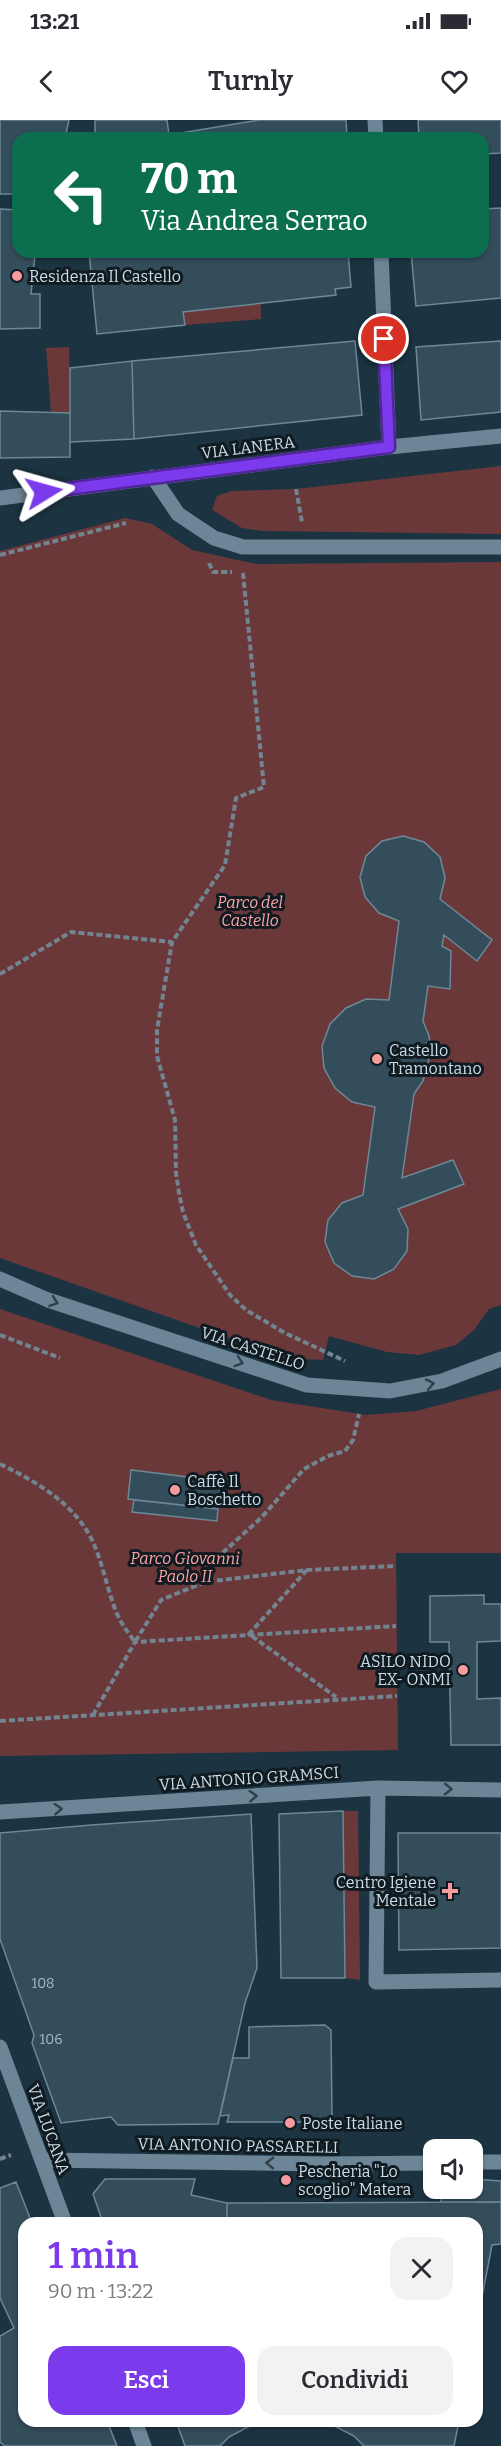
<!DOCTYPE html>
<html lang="it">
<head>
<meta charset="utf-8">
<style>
  body { margin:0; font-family:Bitter,serif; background:#f2f2f3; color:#2b2b33; height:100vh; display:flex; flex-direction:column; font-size:22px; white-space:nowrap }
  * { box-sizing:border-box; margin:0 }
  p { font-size:20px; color:#7c7c81 }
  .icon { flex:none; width:33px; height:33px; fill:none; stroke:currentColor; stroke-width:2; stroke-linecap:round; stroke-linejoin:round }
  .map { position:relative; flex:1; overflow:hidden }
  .details { position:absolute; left:18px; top:2097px; width:465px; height:210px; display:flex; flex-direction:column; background:#fff; border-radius:18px; box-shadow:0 2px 4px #0004 }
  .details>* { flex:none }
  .banner { position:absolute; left:12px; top:12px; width:477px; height:126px; border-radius:18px; box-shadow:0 2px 4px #0004; background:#0b6e4f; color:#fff; overflow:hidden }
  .tools { position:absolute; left:423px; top:2019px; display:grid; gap:12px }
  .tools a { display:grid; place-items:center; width:60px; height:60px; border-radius:12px; background:#fff; box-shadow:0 2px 4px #0004; font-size:30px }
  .pin { position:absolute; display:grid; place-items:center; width:51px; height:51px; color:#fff; margin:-26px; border:3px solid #fff; border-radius:50%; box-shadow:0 2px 6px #0007 }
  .me { position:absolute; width:66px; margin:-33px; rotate:82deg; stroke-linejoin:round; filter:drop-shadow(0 0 4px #0008) }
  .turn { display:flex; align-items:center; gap:21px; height:126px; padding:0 30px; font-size:27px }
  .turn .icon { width:78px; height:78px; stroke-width:2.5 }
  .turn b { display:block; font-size:42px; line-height:51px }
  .round { display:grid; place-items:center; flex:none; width:63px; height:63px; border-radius:18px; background:#f2f2f3 }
  .head { display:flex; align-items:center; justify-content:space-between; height:102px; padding:0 30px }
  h1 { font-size:36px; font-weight:600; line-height:45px; color:#7c3aed }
  .primary-button { display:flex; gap:12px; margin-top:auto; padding:12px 30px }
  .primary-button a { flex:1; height:69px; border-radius:18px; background:#7c3aed; color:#fff; font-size:24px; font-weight:600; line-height:69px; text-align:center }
  .primary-button a+a { background:#f2f2f3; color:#2b2b33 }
  .status { display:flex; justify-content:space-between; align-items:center; height:42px; padding:0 30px; background:#fff; direction:ltr }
  .status svg { height:16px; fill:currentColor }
  header { display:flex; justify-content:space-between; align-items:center; height:78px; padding:0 30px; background:#fff; font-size:27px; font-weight:600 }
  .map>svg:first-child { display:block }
</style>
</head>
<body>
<div class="status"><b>13:21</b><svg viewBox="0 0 49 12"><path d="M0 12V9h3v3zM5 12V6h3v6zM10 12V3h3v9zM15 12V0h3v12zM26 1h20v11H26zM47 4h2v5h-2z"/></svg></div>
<header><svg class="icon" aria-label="back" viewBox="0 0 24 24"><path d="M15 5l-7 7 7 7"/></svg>Turnly<svg class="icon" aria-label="heart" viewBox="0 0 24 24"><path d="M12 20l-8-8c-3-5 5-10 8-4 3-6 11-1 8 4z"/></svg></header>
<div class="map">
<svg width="501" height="2326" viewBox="0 0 501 2326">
  <rect width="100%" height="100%" fill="#1c3442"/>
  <path fill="#6b383a" d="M 261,184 L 261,199 L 185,205 L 183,192 Z
    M 69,227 L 70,293 L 51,292 L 46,228 Z
    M 501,346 L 501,414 L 262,411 L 242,408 L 212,390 L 217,376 L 232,371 L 296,369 Z
    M 125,398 L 152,404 L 192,430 L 256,444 L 501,442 L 501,1185 L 489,1189 L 474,1210 L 456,1225 L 419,1235 L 387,1232 L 329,1216 L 323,1240 L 285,1238 L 0,1138 L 0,431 Z
    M 0,1189 L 271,1280 L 366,1295 L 416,1291 L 501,1269 L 501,1433 L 396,1433 L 398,1630 L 0,1636 Z
    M 343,1691 L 358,1691 L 360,1860 L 345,1858 Z"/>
  <path fill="#344d5b" stroke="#6d8898" stroke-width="1.5" d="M 0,0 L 69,0 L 65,18 L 18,18 L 18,74 L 0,74 Z
    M 95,0 L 167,0 L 169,15 L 259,0 L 346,0 L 347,18 L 95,18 Z
    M 418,0 L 501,0 L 501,33 L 483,34 L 483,18 L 419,18 Z
    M 501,88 L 501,178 L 416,186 L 411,132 L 483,132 L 483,89 Z
    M 0,89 L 18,90 L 18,132 L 47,132 L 47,137 L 35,135 L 31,174 L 40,174 L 40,208 L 0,209 Z
    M 89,132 L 348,132 L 351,167 L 335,169 L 336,175 L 183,192 L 185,205 L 97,214 Z
    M 355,221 L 362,295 L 134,319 L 132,241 Z
    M 501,221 L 501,292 L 421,300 L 416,227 Z
    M 132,241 L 134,319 L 70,322 L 70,248 Z
    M 0,291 L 70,293 L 70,337 L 0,338 Z
    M 403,716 L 424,722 L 440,737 L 445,758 L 440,779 L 492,820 L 477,841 L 444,815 L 442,826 L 451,831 L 450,869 L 428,866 L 423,901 L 429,916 L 431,931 L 423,961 L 414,974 L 402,1058 L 453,1040 L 464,1064 L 398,1089 L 408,1109 L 407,1131 L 394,1149 L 374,1159 L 352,1156 L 334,1143 L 325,1122 L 328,1100 L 342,1083 L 363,1075 L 375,987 L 352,982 L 335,968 L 324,948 L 322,926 L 330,904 L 346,888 L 366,879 L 389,880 L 399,801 L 379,793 L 365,777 L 360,757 L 366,736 L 382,721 Z
    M 131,1350 L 221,1361 L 218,1389 L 128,1379 Z
    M 134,1380 L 218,1389 L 217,1401 L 132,1392 Z
    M 484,1475 L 484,1484 L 501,1484 L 501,1521 L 477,1522 L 477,1579 L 501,1578 L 501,1625 L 451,1625 L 449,1522 L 430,1522 L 430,1476 Z
    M 343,1691 L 345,1858 L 281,1858 L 279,1694 Z
    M 251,1694 L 257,1848 L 245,1883 L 218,2004 L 118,2005 L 111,1997 L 61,2003 L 32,1923 L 34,1915 L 0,1819 L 0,1713 L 91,1705 Z
    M 398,1713 L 501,1713 L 501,1828 L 399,1830 Z
    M 325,1905 L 331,1910 L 332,1998 L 326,2002 L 227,2002 L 229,1995 L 220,1996 L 233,1938 L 249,1938 L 249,1907 Z
    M 105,2059 L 195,2059 L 191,2075 L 227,2083 L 227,2103 L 207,2103 L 188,2099 L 187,2103 L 103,2103 L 93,2074 Z
    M 472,2059 L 501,2061 L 501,2082 L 440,2082 L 447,2068 L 472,2068 Z
    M 16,2062 L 32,2103 L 24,2103 L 24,2301 L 107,2301 L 117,2326 L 5,2326 L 0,2322 L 0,2216 L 14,2208 L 0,2178 L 0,2068 Z
    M 501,2082 L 501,2124 L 492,2125 L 477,2203 L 477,2103 L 227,2103 L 227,2083 Z
    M 501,2082 L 501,2124 L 492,2125 L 477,2203 L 477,2103 L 227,2103 L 227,2083 Z
    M 176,2301 L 259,2301 L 229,2317 L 220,2326 L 185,2326 Z
    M 176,2301 L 259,2301 L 229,2317 L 220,2326 L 185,2326 Z
    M 325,2301 L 459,2301 L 454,2326 L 364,2326 L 354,2316 Z
    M 325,2301 L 459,2301 L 454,2326 L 364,2326 L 354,2316 Z"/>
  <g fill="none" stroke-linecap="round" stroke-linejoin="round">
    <path stroke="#718490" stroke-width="4" stroke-dasharray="6 3" stroke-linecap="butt" d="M 296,369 L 302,402
      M 0,435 L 126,403
      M 209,443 L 213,452 L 232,452
      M 243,453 L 264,667 L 236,678 L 225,745 L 172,822 L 157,910 L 157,936 L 175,1000 L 176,1053 L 179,1073 L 183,1092 L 196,1125 L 230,1175 L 246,1190 L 285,1213 L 345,1241
      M 0,854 L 71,812 L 172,822
      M 0,1215 L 60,1238
      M 0,1344 C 35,1361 74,1383 92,1420 C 102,1441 106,1464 114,1486 C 118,1499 126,1510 135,1522 L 161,1480 L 205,1462 L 307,1450 L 396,1446
      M 307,1450 L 249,1514 L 336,1577
      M 205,1462 L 208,1446 L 262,1397 L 304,1349 L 328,1336 L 345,1331 L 353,1320 L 359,1294
      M 93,1595 L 135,1522 L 396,1506
      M 0,1601 L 397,1576
      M 0,2039 L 11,2035"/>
    <path stroke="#6c8697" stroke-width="15" d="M 153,357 L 178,394 L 214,418 L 243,427 L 501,427"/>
    <path stroke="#6c8697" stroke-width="15" d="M 375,0 L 376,18
      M 381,132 L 389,327
      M 0,378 L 389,327 L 501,316
      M 0,1159 L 48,1180 L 307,1265 L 390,1271 L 442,1261 L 501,1239
      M 378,1668 L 376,1862 L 501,1860
      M 0,1692 L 378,1668 L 501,1670
      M 42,2040 L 329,2044 L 434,2043
      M 472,2042 L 501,2042"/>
    <path stroke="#6c8697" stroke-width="15" d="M 0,1927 L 65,2103
      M 135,2301 L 144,2326"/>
  </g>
  <defs><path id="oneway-chevron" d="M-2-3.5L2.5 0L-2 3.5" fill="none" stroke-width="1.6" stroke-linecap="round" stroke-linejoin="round" transform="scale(1.5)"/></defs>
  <g stroke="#30404a">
    <use href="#oneway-chevron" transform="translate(54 1182) rotate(19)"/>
    <use href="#oneway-chevron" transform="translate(239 1242) rotate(18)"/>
    <use href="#oneway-chevron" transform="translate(430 1264) rotate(-11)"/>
    <use href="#oneway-chevron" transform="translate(448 1669) rotate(1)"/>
    <use href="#oneway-chevron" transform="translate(253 1676) rotate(-4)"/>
    <use href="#oneway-chevron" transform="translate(58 1689) rotate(-4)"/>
    <use href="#oneway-chevron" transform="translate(270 2043) rotate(-179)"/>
  </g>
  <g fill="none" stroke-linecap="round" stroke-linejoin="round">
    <g stroke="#51269a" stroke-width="15">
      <path id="route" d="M 44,372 L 389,327 L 384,219"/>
    </g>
    <use href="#route" stroke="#7c3aed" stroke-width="10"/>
  </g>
  <g fill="#f59b9d" stroke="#101a21" stroke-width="2">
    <circle cx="17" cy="156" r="6"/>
    <circle cx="377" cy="939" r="6"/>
    <circle cx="175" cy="1370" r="6"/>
    <circle cx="463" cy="1550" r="6"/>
    <path d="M447 1762h6v6h6v6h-6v6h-6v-6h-6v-6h6z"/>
    <circle cx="290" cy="2003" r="6"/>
    <circle cx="286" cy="2060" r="6"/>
  </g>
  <g text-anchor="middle" stroke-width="6" stroke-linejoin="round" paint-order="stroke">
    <g font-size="14" fill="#a7b8c2">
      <text x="43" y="1868">108</text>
      <text x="51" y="1924">106</text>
    </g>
    <g font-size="16" fill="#cddbe4" stroke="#101a21" text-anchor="start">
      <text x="29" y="162">Residenza Il Castello</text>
      <text x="389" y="936">Castello<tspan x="389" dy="18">Tramontano</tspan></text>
      <text x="187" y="1367">Caffè Il<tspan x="187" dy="18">Boschetto</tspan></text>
      <text x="451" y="1547" text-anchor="end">ASILO NIDO<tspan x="451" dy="18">EX- ONMI</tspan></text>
      <text x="436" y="1768" text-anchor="end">Centro Igiene<tspan x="436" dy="18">Mentale</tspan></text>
      <text x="302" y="2009">Poste Italiane</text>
      <text x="298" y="2057">Pescheria "Lo<tspan x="298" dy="18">scoglio" Matera</tspan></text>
    </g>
    <g font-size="16" fill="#cddbe4" stroke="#101a21">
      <text transform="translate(248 327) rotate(-7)" y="6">VIA LANERA</text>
      <text transform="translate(253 1228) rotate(18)" y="6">VIA CASTELLO</text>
      <text transform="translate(249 1658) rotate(-4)" y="6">VIA ANTONIO GRAMSCI</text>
      <text transform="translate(49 2009) rotate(70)" y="6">VIA LUCANA</text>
      <text transform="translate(238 2025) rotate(1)" y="6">VIA ANTONIO PASSARELLI</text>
    </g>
    <g font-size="16" font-style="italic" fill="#fea2a4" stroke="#101a21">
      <text x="250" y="788">Parco del<tspan x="250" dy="18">Castello</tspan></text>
      <text x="185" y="1444">Parco Giovanni<tspan x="185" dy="18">Paolo II</tspan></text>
    </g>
  </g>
</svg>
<div class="tools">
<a><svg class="icon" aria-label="sound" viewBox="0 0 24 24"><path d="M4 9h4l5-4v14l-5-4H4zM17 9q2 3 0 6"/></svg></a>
</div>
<div class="pin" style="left:384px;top:219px;background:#d93025"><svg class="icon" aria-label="arrive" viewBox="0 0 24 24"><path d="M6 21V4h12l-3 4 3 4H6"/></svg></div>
<svg class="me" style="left:44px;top:372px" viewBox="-20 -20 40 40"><path d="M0-17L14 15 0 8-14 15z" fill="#7c3aed" stroke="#fff" stroke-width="4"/></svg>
<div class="banner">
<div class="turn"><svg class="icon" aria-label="left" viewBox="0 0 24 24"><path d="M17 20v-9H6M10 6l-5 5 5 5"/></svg><div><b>70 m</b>Via Andrea Serrao</div></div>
</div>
<section class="details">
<div class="head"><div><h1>1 min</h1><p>90 m · 13:22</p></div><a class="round"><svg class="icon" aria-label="close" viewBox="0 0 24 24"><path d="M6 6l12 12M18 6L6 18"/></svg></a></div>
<div class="primary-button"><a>Esci</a><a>Condividi</a></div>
</section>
</div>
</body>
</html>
